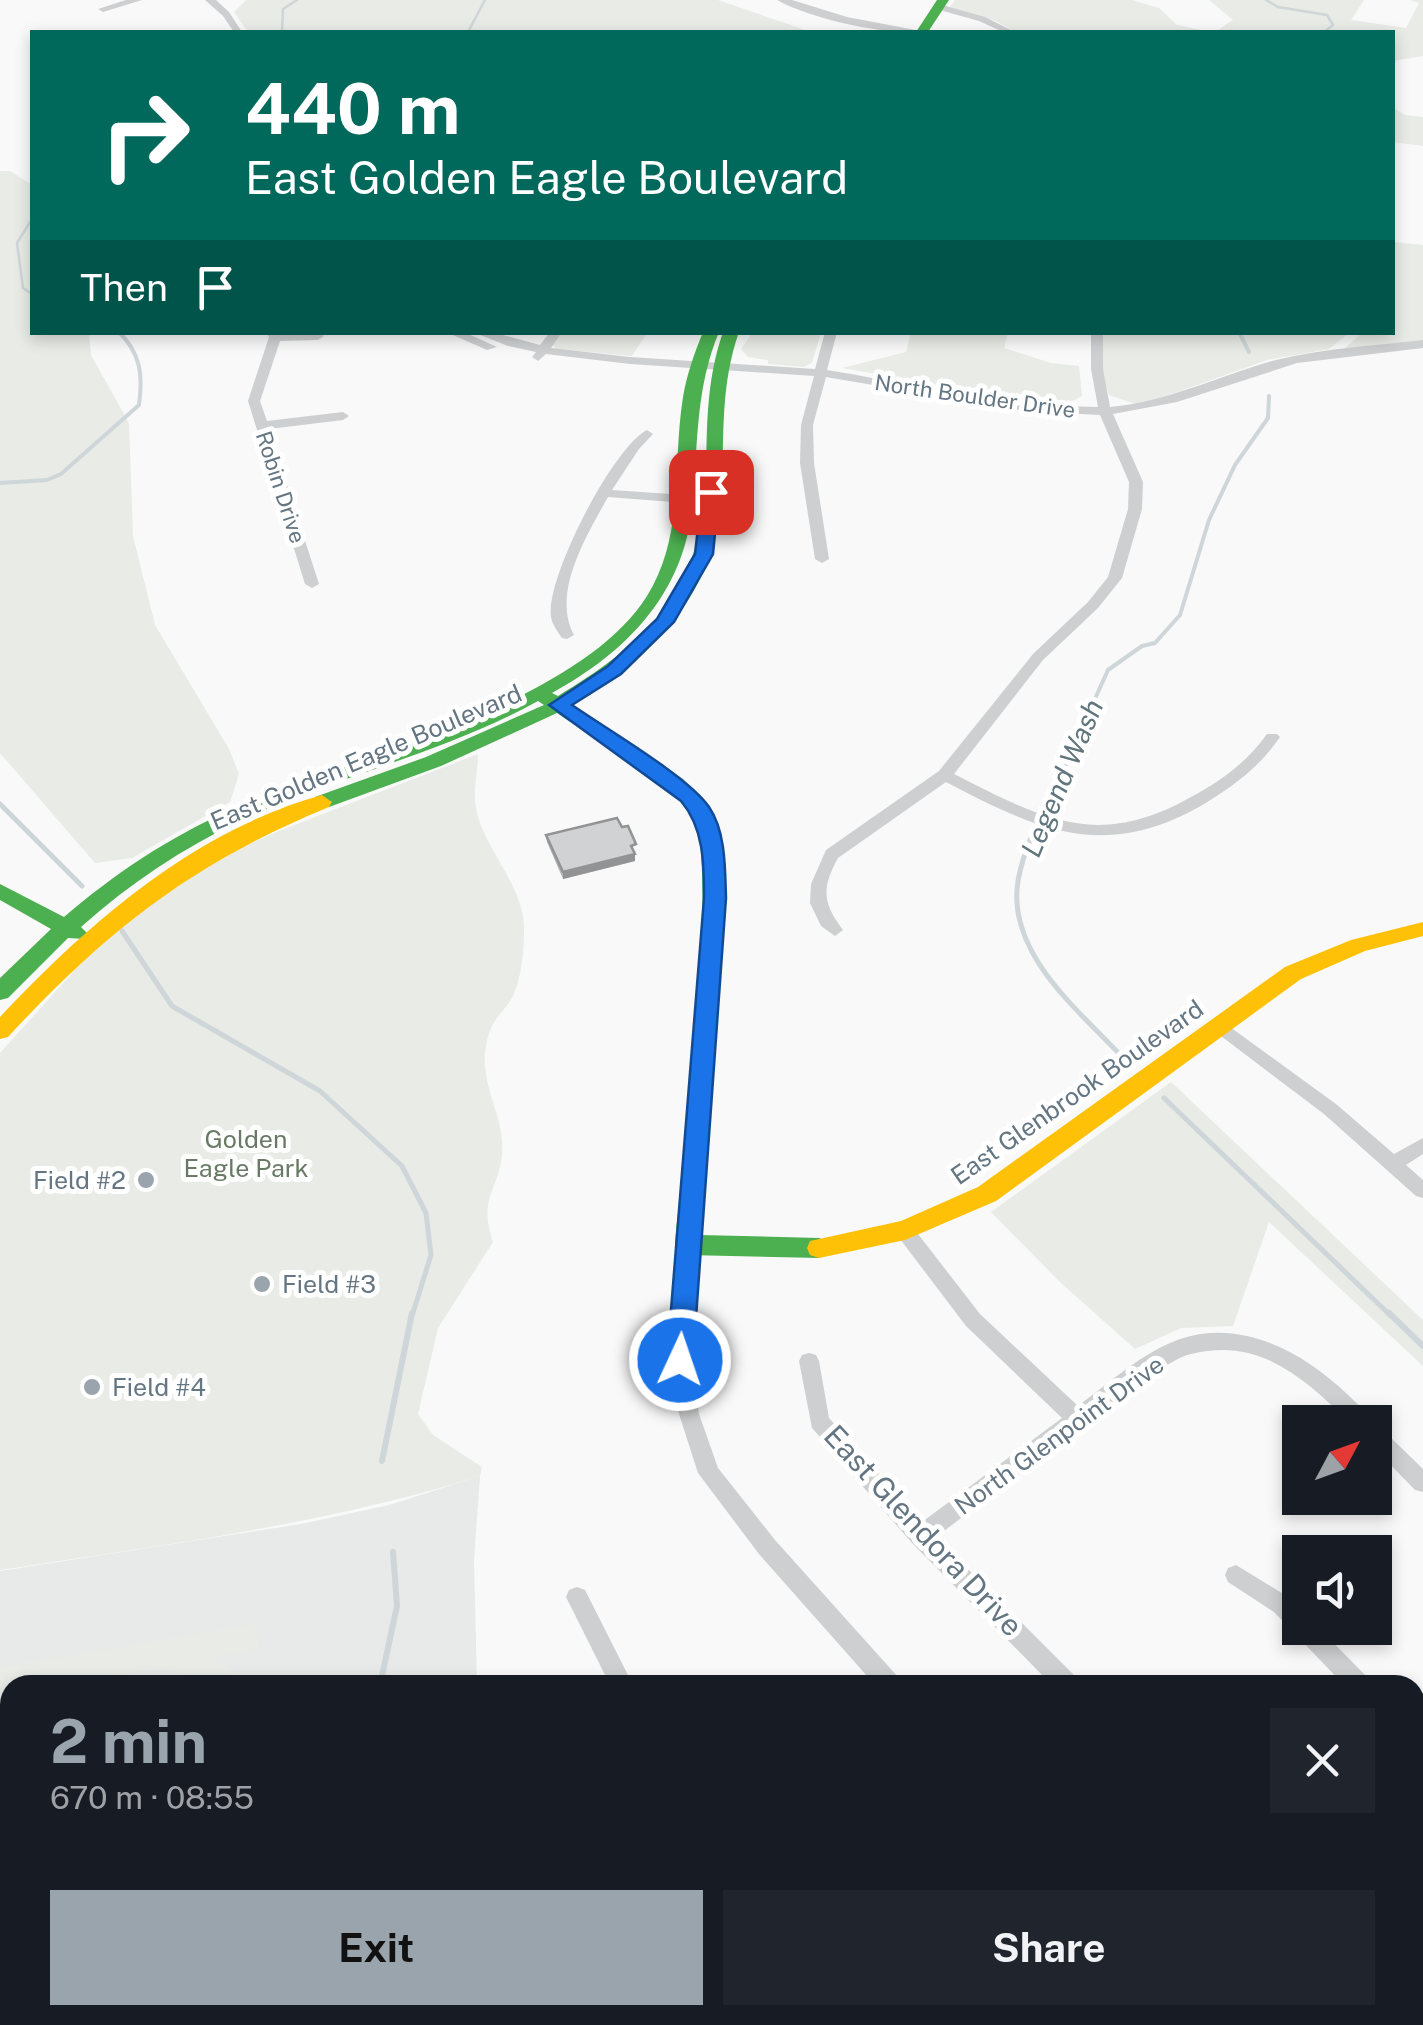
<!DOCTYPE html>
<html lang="en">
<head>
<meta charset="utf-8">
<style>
  body { margin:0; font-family:"Public Sans",sans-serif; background:#20242c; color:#f1f3f6; height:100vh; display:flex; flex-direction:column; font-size:38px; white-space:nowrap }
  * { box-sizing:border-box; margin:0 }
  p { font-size:32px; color:#9ea1a6 }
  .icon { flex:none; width:55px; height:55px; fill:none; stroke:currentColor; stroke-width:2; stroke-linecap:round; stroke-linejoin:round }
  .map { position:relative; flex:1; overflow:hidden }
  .details { position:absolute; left:0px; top:1675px; width:1425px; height:350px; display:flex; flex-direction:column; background:#171b24; border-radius:30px 30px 0 0; box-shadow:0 5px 15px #0003 }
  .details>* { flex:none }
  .banner { position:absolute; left:30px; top:30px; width:1365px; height:305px; border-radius:0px; box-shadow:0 5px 15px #0003; background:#00695c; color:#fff; overflow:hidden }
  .needle { width:65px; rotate:49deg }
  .buttons { position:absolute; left:1282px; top:1405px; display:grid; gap:20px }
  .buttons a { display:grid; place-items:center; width:110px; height:110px; border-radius:0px; background:#171b24; box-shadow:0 5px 15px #0003; font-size:50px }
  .pin { position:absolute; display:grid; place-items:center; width:85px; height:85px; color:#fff; margin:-42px; border-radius:20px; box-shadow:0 5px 15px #0006 }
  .me { position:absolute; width:110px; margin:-55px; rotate:3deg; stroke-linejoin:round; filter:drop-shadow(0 0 8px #0008) }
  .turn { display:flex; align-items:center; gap:35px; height:210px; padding:0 50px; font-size:45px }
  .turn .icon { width:130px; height:130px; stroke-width:2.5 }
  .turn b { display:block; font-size:70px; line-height:85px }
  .then { display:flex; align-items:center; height:95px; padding:0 50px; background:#0003; gap:20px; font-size:38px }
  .round { display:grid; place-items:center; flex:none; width:105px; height:105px; border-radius:0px; background:#20242c }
  .overview { display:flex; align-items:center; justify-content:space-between; height:170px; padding:0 50px }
  h1 { font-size:60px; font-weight:700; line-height:75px; color:#99a4ac }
  .action { display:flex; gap:20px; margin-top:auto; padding:20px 50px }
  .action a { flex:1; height:115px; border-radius:0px; background:#99a4ac; color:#111; font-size:40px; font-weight:700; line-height:115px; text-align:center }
  .action a+a { background:#20242c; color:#f1f3f6 }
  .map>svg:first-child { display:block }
</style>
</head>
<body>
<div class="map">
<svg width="1423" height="2025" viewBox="0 0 1423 2025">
  <rect width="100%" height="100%" fill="#f9f9f9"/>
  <path fill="#e8e9e9" d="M 480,1476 L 474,1561 L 477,1685 L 10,1685 L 10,2015 L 470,2015 L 469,2025 L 0,2025 L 0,1571 L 301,1524 L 389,1505 Z"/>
  <path fill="#e8ebe6" d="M 246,0 L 718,0 L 811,32 L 248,32 L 234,12 Z
    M 955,0 L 1132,0 L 1159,8 L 1177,25 L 1212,32 L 1016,32 L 996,21 L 950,7 Z
    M 1209,0 L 1364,0 L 1351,20 L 1406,28 L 1419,3 L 1410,0 L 1423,0 L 1423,56 L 1393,61 L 1392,32 L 1215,32 L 1233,20 Z
    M 1392,107 L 1405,115 L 1423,117 L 1423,146 L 1393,142 Z
    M 0,171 L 10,171 L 32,185 L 32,332 L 89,333 L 91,355 L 129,423 L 133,536 L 155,625 L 229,749 L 239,774 L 230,802 L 132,858 L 95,863 L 0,753 Z
    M 1393,242 L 1423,245 L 1423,342 L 1344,349 L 1362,333 L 1392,332 Z
    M 561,333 L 647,333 L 632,356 L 556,349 L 552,344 Z
    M 752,333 L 752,332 L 821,333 L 812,363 L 804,367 L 768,364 L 768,360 L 748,357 L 741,349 Z
    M 911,333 L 1008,333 L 1004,348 L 1051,363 L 1079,366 L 1082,396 L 1063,406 L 842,368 L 906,352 Z
    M 1103,333 L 1349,333 L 1329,349 L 1267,360 L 1161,398 L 1135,404 L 1109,395 L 1103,377 Z
    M 478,754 C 478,769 474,786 475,800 C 477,842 524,883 524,928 C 524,950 522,976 513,996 C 508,1007 496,1016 491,1028 C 471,1079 506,1110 502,1154 C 498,1193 478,1197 493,1242 L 438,1328 L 418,1414 L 433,1435 L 482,1467 L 480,1476 C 323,1525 162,1545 0,1570 L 0,1053 L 83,961 L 154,897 L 227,854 L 279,831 Z
    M 1171,1082 L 1423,1320 L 1423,1366 L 1269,1222 L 1233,1326 L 1181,1328 L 1135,1349 L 1061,1283 L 991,1212 Z
    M 257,1624 L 258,1649 L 215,1657 L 245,1685 L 204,1685 L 182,1673 L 160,1668 L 48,1685 L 10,1685 L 10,1692 L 0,1693 L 0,1667 Z
    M 10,1706 L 10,1856 L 0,1857 L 0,1708 Z"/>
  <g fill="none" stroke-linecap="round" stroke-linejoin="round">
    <path stroke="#ced6d9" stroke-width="2.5" d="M 1266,0 L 1278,7 L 1327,15 L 1333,25 L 1324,32
      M 282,32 L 283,9 L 297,0
      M 468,32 L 485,0
      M 32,219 L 17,243 L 23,288 L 32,294"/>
    <path stroke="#ced6d9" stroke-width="4" d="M 1239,332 L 1249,352
      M 0,483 L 47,480 L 61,474 L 139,405 C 143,375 141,354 119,332
      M 1066,763 L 1108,670 L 1142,646 L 1155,643 L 1180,615 L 1209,520 L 1235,465 L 1268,418 L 1269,396"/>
    <path stroke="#ced6d9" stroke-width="5" d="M 1067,761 C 1050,799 1025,840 1018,881 C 1006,954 1081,1012 1124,1059
      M 0,804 L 82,886
      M 122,931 L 172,1006 L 320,1091 L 402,1166 L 426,1213 L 431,1255 L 412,1316
      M 1164,1098 L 1391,1316"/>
    <path stroke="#ced6d9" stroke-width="6" d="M 1389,1313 L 1423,1346
      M 382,1461 L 412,1313
      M 380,1685 L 397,1606 L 393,1552
      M 280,2025 L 284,2015"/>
    <path fill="#cecfd0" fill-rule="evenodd" d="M 126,0 L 142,0 L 103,12 L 98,9 Z
      M 205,0 L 216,0 L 229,12 L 242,32 L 234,32 L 223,16 Z
      M 777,0 L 792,0 L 847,17 L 926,32 C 884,35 814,20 777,0 Z
      M 939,4 L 985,17 L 1015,32 L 1003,32 L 979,21 L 936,9 L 936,5 Z
      M 266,332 L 318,332 L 324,336 L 318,340 L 280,341 L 260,401 L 267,421 L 343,412 L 349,416 L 343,420 L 269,429 L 319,584 L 312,588 L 305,584 L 248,401 L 269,337 Z
      M 446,332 L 464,332 L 497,347 L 487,350 Z
      M 473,332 L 492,332 L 540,345 L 550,332 L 562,332 L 551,348 L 630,357 L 815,369 L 825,332 L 837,332 L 827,370 C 918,385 1006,407 1098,407 L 1091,369 L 1091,332 L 1103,332 L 1103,369 L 1110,407 C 1169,402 1220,375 1276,360 C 1324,348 1374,346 1423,340 L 1423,348 L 1297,363 L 1177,402 L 1113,414 L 1143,482 L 1142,509 L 1122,578 L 1098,608 L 1043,660 L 954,774 C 1043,819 1097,850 1191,797 C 1221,781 1247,762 1267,734 L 1277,734 L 1280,737 C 1259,768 1231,788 1199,807 C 1102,861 1036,829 946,782 L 838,858 C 821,889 823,903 843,930 L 835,936 L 821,926 L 810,903 L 811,884 L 826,850 L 939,771 L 1033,654 L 1088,602 L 1108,577 L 1128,509 L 1129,482 L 1100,415 L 1025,411 L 826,377 L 813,425 L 814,463 L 829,559 L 822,563 L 815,559 L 800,463 L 801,425 L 814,376 L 630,364 L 546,354 L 538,361 L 532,357 L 536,352 L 508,346 Z
      M 647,430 L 653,434 L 639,449 L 612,490 L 685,495 L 692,499 L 685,503 L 608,497 C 587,535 551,593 574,635 L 567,639 L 562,638 C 558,632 552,624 551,617 C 545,579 613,447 647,430 Z
      M 1219,1019 L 1336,1104 L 1394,1154 L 1423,1138 L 1423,1154 L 1406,1165 L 1423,1180 L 1423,1198 L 1416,1196 L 1324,1114 L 1213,1030 L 1210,1025 Z
      M 904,1222 L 911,1225 L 980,1314 L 1078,1406 C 1109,1383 1143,1352 1180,1339 C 1242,1318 1304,1353 1347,1394 C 1356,1403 1367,1411 1372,1422 L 1349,1422 C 1304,1378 1260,1337 1191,1354 C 1177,1357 1162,1369 1149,1376 L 936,1537 L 1076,1677 L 1079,1685 L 1052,1685 L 912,1543 L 812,1428 L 799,1361 L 802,1355 L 809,1353 L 816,1355 L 819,1361 L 829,1418 L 922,1522 L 1062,1418 L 966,1326 L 897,1235 L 894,1230 L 897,1225 Z
      M 687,1237 L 694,1240 L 697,1245 L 690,1360 L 699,1414 L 718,1468 L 775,1540 L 898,1677 L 901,1685 L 875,1685 L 759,1554 L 698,1473 L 679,1414 L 670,1360 L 677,1245 L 680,1240 Z
      M 1375,1426 L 1382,1429 L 1423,1469 L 1423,1492 L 1415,1490 L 1375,1449 Z
      M 1236,1565 L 1290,1598 L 1300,1608 L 1300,1628 L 1319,1628 L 1367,1677 L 1370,1685 L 1344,1685 L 1274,1612 L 1228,1582 L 1225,1575 L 1228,1568 Z
      M 577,1587 L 585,1590 L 633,1685 L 610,1685 L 566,1597 L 569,1590 Z
      M 1415,1735 L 1423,1738 L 1423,1765 L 1415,1762 Z
      M 730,2015 L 756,2015 L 757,2025 L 731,2025 Z
      M 1172,2015 L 1202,2015 L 1207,2025 L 1177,2025 Z
      M 1372,2015 L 1405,2015 L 1410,2025 L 1377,2025 Z"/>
    <path fill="#4caf50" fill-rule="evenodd" d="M 937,0 L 949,0 L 928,32 L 916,32 Z
      M 703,332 L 719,332 C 696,387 698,440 693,498 C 687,590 630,650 552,693 L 558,696 C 649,641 702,590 706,478 C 707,427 706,381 723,332 L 739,332 C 721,383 724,431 722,483 C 719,592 659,650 571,705 L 683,779 L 709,806 L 719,832 L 726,897 L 700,1235 L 819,1238 L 828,1241 L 831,1248 L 828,1255 L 819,1258 L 687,1255 L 678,1252 L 675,1245 C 681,1174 721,858 692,813 C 671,779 592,737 557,713 L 441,766 L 329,807 L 315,807 L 312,802 L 315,797 L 426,757 L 544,705 L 538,701 C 444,753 337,776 240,821 C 183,848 129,884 81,927 L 88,934 L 85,939 L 68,938 L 8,998 L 0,1000 L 0,978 L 51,929 L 0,900 L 0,884 L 64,917 C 113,875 169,837 229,811 C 345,759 578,706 647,596 C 685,535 672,465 683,397 C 687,374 694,354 703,332 Z"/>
    <path fill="#ffc107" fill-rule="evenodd" d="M 322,795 L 332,802 L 329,807 C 193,863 108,929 8,1037 L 0,1039 L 0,1017 C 88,923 195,830 322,795 Z
      M 1423,922 L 1423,936 L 1365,951 L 1301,979 L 996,1201 L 905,1240 L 819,1258 L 810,1255 L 807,1248 L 810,1241 L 901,1221 L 978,1187 L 1285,967 L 1351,940 Z"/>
  </g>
  <path fill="#b3b5b5" d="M 546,835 L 636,851 L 634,852 L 635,861 L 563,879 L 547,842 Z"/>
  <path fill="#929394" d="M 635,854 L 635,861 L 563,879 L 563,872 Z"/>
  <path fill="#d0d2d3" stroke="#929394" stroke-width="2.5" d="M 617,818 L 622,827 L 628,826 L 636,844 L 631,846 L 635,854 L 563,872 L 546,835 Z"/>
  <path fill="#1a73e8" stroke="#114b97" stroke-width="2.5" d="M 711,486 L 719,492 L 713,554 L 674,622 L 621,674 L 572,705 C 605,728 689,777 709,807 C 726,832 725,869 726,898 L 693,1360 L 690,1368 L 680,1371 L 671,1368 L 667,1360 L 704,898 C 704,864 704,828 681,801 L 549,705 L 608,666 L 657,619 L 695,554 L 702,492 Z"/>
  <g fill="#99a4ac" stroke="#fff" stroke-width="4">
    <circle cx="146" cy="1180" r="10"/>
    <circle cx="262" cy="1284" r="10"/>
    <circle cx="92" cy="1387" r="10"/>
  </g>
  <g text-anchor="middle" stroke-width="10" stroke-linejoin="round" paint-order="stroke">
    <g font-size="22" fill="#657683" stroke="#fff">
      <text transform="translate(975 396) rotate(8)" y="8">North Boulder Drive</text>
      <text transform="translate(281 487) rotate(72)" y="8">Robin Drive</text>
    </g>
    <g font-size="25" fill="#657683" stroke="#fff">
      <text transform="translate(366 757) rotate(-23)" y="9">East Golden Eagle Boulevard</text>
      <text transform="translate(1077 1092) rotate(-35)" y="9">East Glenbrook Boulevard</text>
      <text transform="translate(1059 1435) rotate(-36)" y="9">North Glenpoint Drive</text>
    </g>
    <g font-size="25" fill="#687a64" stroke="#fff">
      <text x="246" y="1148">Golden<tspan x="246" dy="29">Eagle Park</tspan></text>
    </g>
    <g font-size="25" fill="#657683" stroke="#fff" text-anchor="start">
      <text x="126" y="1189" text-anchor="end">Field #2</text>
      <text x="282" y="1293">Field #3</text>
      <text x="112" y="1396">Field #4</text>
    </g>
    <g font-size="28" font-style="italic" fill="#60757c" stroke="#fff">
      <text transform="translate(1062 778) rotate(-67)" y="10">Legend Wash</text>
    </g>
    <g font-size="30" fill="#657683" stroke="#fff">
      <text transform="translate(923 1531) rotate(47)" y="10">East Glendora Drive</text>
    </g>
  </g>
</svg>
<div class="buttons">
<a><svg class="needle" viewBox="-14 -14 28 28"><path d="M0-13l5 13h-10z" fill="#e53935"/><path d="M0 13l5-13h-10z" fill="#9ea1a6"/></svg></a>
<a><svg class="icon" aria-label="sound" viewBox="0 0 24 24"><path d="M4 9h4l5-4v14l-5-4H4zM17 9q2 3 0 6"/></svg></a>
</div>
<div class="pin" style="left:711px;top:492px;background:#d93025"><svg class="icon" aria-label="arrive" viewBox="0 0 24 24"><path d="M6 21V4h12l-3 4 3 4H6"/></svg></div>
<svg class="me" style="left:680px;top:1360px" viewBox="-20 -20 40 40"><circle r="17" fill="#1a73e8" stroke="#fff" stroke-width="3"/><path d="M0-11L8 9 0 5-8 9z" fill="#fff"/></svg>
<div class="banner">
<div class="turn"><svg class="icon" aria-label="right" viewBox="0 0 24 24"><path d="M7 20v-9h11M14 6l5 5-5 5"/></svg><div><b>440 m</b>East Golden Eagle Boulevard</div></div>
<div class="then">Then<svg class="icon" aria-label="arrive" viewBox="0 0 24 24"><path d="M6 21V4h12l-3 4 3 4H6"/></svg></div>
</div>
<section class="details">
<div class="overview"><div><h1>2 min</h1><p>670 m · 08:55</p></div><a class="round"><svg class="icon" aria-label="close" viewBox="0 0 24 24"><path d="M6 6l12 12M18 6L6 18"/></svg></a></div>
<div class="action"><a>Exit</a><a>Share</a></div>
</section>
</div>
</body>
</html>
